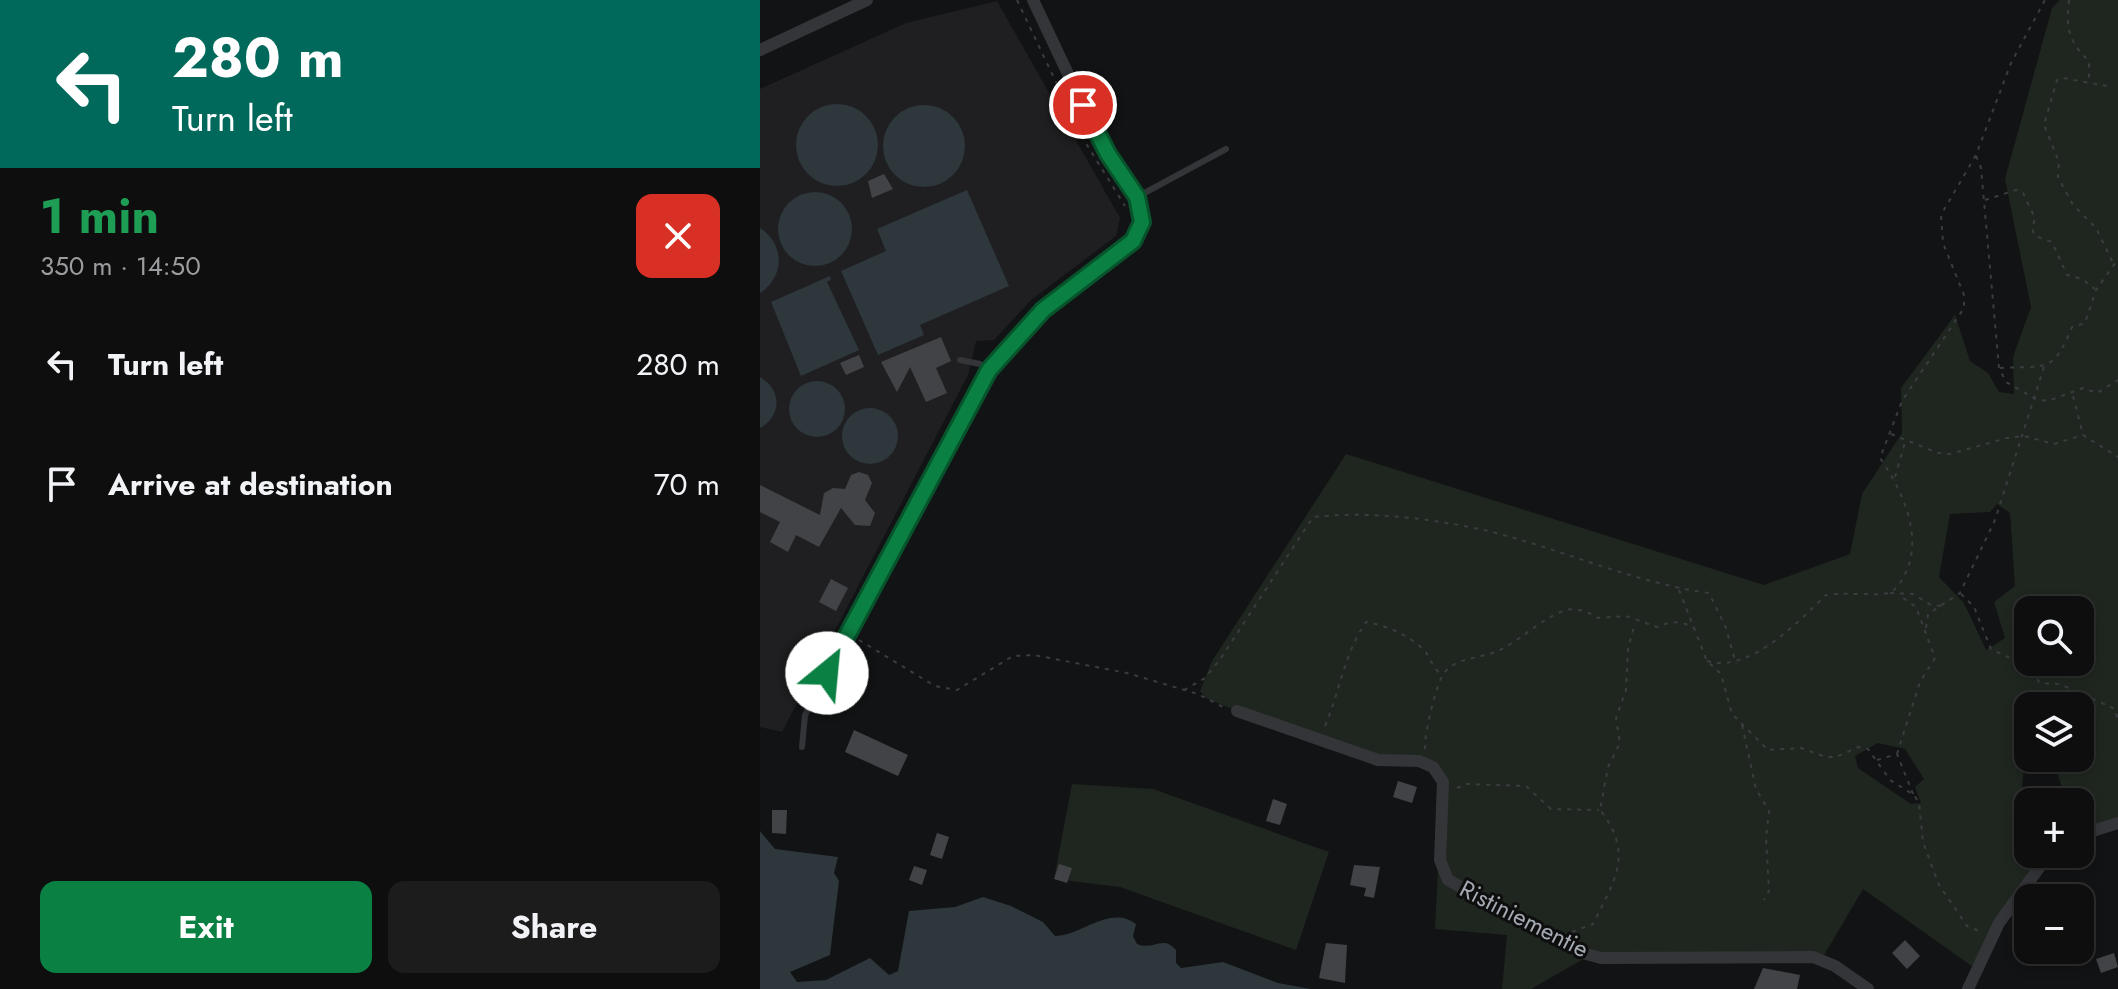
<!DOCTYPE html>
<html lang="en">
<head>
<meta charset="utf-8">
<style>
  body { margin:0; font-family:Jost,sans-serif; background:#1c1c1d; color:#f1f3f6; height:100vh; display:flex; flex-direction:column; font-size:30px; white-space:nowrap }
  * { box-sizing:border-box; margin:0 }
  p { font-size:26px; color:#9b9c9e }
  .icon { flex:none; width:44px; height:44px; fill:none; stroke:currentColor; stroke-width:2; stroke-linecap:round; stroke-linejoin:round }
  .map { position:relative; flex:1; overflow:hidden }
  .side { display:flex; flex-direction:column; background:#0e0e0f; width:760px }
  .side>* { flex:none }
  .hud { background:#00695c; color:#fff; overflow:hidden }
  .controls { position:absolute; left:1254px; top:596px; display:grid; gap:16px }
  .controls a { display:grid; place-items:center; width:80px; height:80px; border-radius:16px; background:#0e0e0f; box-shadow:0 4px 12px #0003,0 0 0 2px #2e2e2f; font-size:40px }
  .pin { position:absolute; display:grid; place-items:center; width:68px; height:68px; color:#fff; margin:-34px; border:4px solid #fff; border-radius:50%; box-shadow:0 2px 8px #0007 }
  .me { position:absolute; width:88px; margin:-44px; rotate:28deg; stroke-linejoin:round; filter:drop-shadow(0 0 6px #0008) }
  .turn { display:flex; align-items:center; gap:28px; height:168px; padding:0 40px; font-size:36px }
  .turn .icon { width:104px; height:104px; stroke-width:2.5 }
  .turn b { display:block; font-size:56px; line-height:68px }
  .round { display:grid; place-items:center; flex:none; width:84px; height:84px; border-radius:16px; background:#1c1c1d }
  .head { display:flex; align-items:center; justify-content:space-between; height:136px; padding:0 40px }
  h1 { font-size:48px; font-weight:700; line-height:60px; color:#1e9e55 }
  .button { display:flex; gap:16px; margin-top:auto; padding:16px 40px }
  .button a { flex:1; height:92px; border-radius:16px; background:#0b8043; color:#fff; font-size:32px; font-weight:700; line-height:92px; text-align:center }
  .button a+a { background:#1c1c1d; color:#f1f3f6 }
  ul { padding:0; list-style:none }
  li { display:flex; align-items:center; gap:24px; height:120px; padding:0 40px }
  li div { flex:1 }
  li b { display:block; font-size:30px }
  li em { font-style:normal }
  main { display:flex; flex:1; min-height:0 }
  .map>svg:first-child { display:block }
</style>
</head>
<body>
<main>
<section class="side">
<div class="hud">
<div class="turn"><svg class="icon" aria-label="left" viewBox="0 0 24 24"><path d="M17 20v-9H6M10 6l-5 5 5 5"/></svg><div><b>280 m</b>Turn left</div></div>
</div>
<div class="head"><div><h1>1 min</h1><p>350 m · 14:50</p></div><a class="round" style="background:#d93025;color:#fff"><svg class="icon" aria-label="close" viewBox="0 0 24 24"><path d="M6 6l12 12M18 6L6 18"/></svg></a></div>
<ul>
<li><svg class="icon" aria-label="left" viewBox="0 0 24 24"><path d="M17 20v-9H6M10 6l-5 5 5 5"/></svg><div><b>Turn left</b></div><em>280 m</em></li>
<li><svg class="icon" aria-label="arrive" viewBox="0 0 24 24"><path d="M6 21V4h12l-3 4 3 4H6"/></svg><div><b>Arrive at destination</b></div><em>70 m</em></li>
</ul>
<div class="button"><a>Exit</a><a>Share</a></div>
</section>
<div class="map">
<svg width="1358" height="989" viewBox="0 0 1358 989">
  <rect width="100%" height="100%" fill="#121314"/>
  <path fill="#1f1f21" d="M 237,1 L 360,218 L 356,236 L 271,300 L 234,340 L 216,341 L 208,375 L 22,732 L 0,727 L 0,89 L 146,23 Z"/>
  <path fill="#1f261f" fill-rule="evenodd" d="M 1300,0 L 1358,0 L 1358,821 L 1320,833 L 1320,802 L 1306,802 L 1293,758 L 1320,758 L 1320,706 L 1268,706 L 1258,848 L 1268,846 L 1268,854 L 1286,854 L 1213,967 L 1103,889 L 1063,957 L 827,957 L 771,989 L 742,989 L 747,935 L 675,929 L 682,787 L 666,767 L 567,749 L 446,698 L 440,691 L 452,661 L 586,454 L 1004,585 L 1090,554 L 1102,494 L 1142,433 L 1141,388 L 1195,315 L 1210,361 L 1228,373 L 1239,392 L 1254,394 L 1253,357 L 1271,307 L 1245,179 L 1292,8 ZM 1237,504 L 1250,513 L 1255,586 L 1234,602 L 1245,638 L 1226,650 L 1204,603 L 1179,577 L 1190,514 L 1230,512 ZM 1268,610 L 1320,610 L 1320,662 L 1268,662 ZM 1118,743 L 1145,749 L 1164,779 L 1155,787 L 1161,803 L 1151,804 L 1098,768 L 1095,756 Z
    M 312,784 L 393,789 L 569,852 L 536,950 L 360,887 L 294,879 Z"/>
  <path fill="#2d373c" d="M36 145a41 41 0 1 1 82 0a41 41 0 1 1-82 0Z
    M123 146a41 41 0 1 1 82 0a41 41 0 1 1-82 0Z
    M 207,190 L 249,286 L 160,325 L 164,335 L 118,355 L 81,271 L 126,251 L 117,229 Z
    M18 229a37 37 0 1 1 74 0a37 37 0 1 1-74 0Z
    M 0,228 C 25,244 25,277 0,293 Z
    M 70,276 L 71,279 L 67,282 L 99,350 L 41,376 L 11,302 Z
    M 0,377 C 22,389 22,416 0,428 Z
    M29 409a28 28 0 1 1 56 0a28 28 0 1 1-56 0Z
    M82 436a28 28 0 1 1 56 0a28 28 0 1 1-56 0Z
    M 0,831 L 15,849 L 78,857 L 74,873 L 79,881 L 70,955 L 30,972 L 37,982 L 66,980 L 110,958 L 129,975 L 138,971 L 149,911 L 195,907 L 223,897 L 251,906 L 283,922 L 295,936 C 321,936 350,904 376,924 L 373,936 L 377,944 C 393,951 403,934 416,950 L 416,963 L 421,968 L 463,962 L 518,983 L 551,989 L 0,989 Z"/>
  <path fill="#424347" d="M 124,174 L 133,189 L 112,198 L 108,181 Z
    M 181,337 L 191,361 L 176,368 L 187,393 L 166,402 L 150,367 L 137,392 L 121,362 Z
    M 99,355 L 104,367 L 86,375 L 80,363 Z
    M 99,472 L 108,475 L 112,483 L 105,500 L 115,513 L 110,526 L 95,525 L 81,508 L 59,547 L 36,535 L 28,552 L 10,542 L 20,522 L 0,512 L 0,485 L 60,515 L 64,493 L 73,488 L 85,489 L 91,475 Z
    M 71,579 L 88,588 L 76,611 L 59,602 Z
    M 94,730 L 148,755 L 138,776 L 85,752 Z
    M 638,781 L 657,787 L 652,803 L 633,797 Z
    M 513,799 L 527,804 L 520,825 L 506,821 Z
    M 12,810 L 27,810 L 26,834 L 12,833 Z
    M 177,833 L 189,837 L 182,859 L 170,855 Z
    M 299,864 L 312,868 L 307,883 L 294,879 Z
    M 594,865 L 620,867 L 614,898 L 604,896 L 606,888 L 590,885 Z
    M 154,866 L 167,870 L 162,885 L 149,880 Z
    M 1145,940 L 1160,956 L 1147,969 L 1132,953 Z
    M 566,943 L 587,945 L 585,983 L 559,978 Z
    M 1354,953 L 1358,967 L 1341,973 L 1336,959 Z
    M 1003,968 L 1040,975 L 1037,989 L 994,989 Z"/>
  <g fill="none" stroke-linecap="round" stroke-linejoin="round">
    <path stroke="#3a3c40" stroke-width="2" stroke-dasharray="4 6" stroke-linecap="butt" d="M 257,0 L 322,137 L 365,206
      M 1309,0 C 1306,28 1308,41 1329,61 L 1329,81
      M 1347,86 L 1303,78 L 1297,80 L 1284,125 L 1299,162 L 1298,177 L 1313,205 L 1336,228 L 1354,265
      M 1216,156 L 1221,168 L 1239,368 L 1246,382 L 1276,399 L 1288,401 L 1323,388 L 1337,393 L 1358,380
      M 1225,200 L 1256,190 L 1263,193 L 1275,218 L 1272,229 L 1275,236 L 1292,242 L 1307,275 L 1322,279 L 1335,289
      M 1240,368 C 1287,365 1292,375 1312,327 L 1325,323 L 1336,290 L 1358,259
      M 1313,396 L 1323,435
      M 1131,434 L 1178,453 L 1190,454 L 1247,438 L 1264,436 L 1294,444 L 1323,435 L 1358,457
      M 1135,477 L 1146,439
      M 919,590 L 947,661 L 961,674 L 972,714 L 1008,750 L 1041,748 L 1066,757 L 1076,757 L 1098,747 L 1108,749 L 1130,780 L 1154,795 L 1159,803 L 1163,842 L 1179,885 L 1207,926 L 1219,931
      M 1130,593 L 1153,594 L 1171,605 L 1184,606
      M 1201,594 L 1214,607 L 1231,649 L 1267,666 L 1280,683 L 1300,684 L 1355,709 L 1358,721
      M 1166,628 L 1168,614 L 1200,593 L 1235,520 L 1284,367
      M 99,640 L 175,686 L 197,690 L 253,656 L 274,655 L 367,673 L 438,694 L 465,708
      M 947,661 C 989,674 1038,622 1066,595 C 1081,592 1119,596 1129,593 C 1136,590 1142,581 1145,574 C 1164,536 1142,490 1120,458 L 1142,401 L 1204,308 L 1204,295 L 1183,243 L 1181,215 L 1216,155 L 1251,63 L 1285,0
      M 424,690 L 445,678 L 461,658 L 553,517 C 609,511 668,518 724,530 C 800,548 870,582 949,593 L 966,628 L 976,664
      M 982,725 L 996,789 L 1009,811 L 1006,838 L 1009,891 L 1004,900
      M 565,726 C 580,691 584,654 606,622 C 626,625 648,635 663,649 C 671,657 671,667 681,674
      M 665,749 C 664,734 676,684 684,673 C 698,656 722,659 740,650 C 762,639 780,620 803,611 C 814,606 829,612 838,618 L 866,616 L 897,627 C 910,621 922,620 935,629
      M 1137,754 L 1160,682 L 1175,658 L 1156,607 L 1139,595
      M 1117,760 L 1137,754 L 1153,794
      M 697,788 L 707,784 L 766,786 L 791,809 L 839,810
      M 812,932 L 833,924 C 855,880 874,853 840,810 L 848,767 L 860,743 L 856,718 L 866,690 L 868,648 L 875,623"/>
    <path stroke="#343539" stroke-width="6" d="M 377,197 L 466,149
      M 200,360 L 220,364 L 229,370
      M 42,747 L 45,715 L 81,647"/>
    <path stroke="#343539" stroke-width="12" d="M 0,50 L 107,0
      M 81,647 L 208,403 L 229,370 L 261,331 L 303,293 L 373,241 L 382,222 L 377,197 L 335,131 L 273,0
      M 477,711 L 618,760 L 659,761 L 673,767 L 683,782 L 680,860 L 688,880 L 819,952 L 841,958 L 1053,957 L 1075,966 L 1108,989
      M 1320,835 L 1358,823
      M 1208,989 L 1239,923 L 1289,854"/>
  </g>
  <g fill="none" stroke-linecap="round" stroke-linejoin="round">
    <g stroke="#07532c" stroke-width="20">
      <path id="route" d="M 67,673 L 229,370 L 283,310 L 373,241 L 382,222 L 377,197 L 348,154 L 323,105"/>
    </g>
    <use href="#route" stroke="#0b8043" stroke-width="14"/>
  </g>
  <g text-anchor="middle" stroke-width="6" stroke-linejoin="round" paint-order="stroke">
    <g font-size="24" fill="#a5abb3" stroke="#0e0e0f">
      <text transform="translate(764 919) rotate(27)" y="8">Ristiniementie</text>
    </g>
  </g>
</svg>
<div class="controls">
<a><svg class="icon" aria-label="search" viewBox="0 0 24 24"><circle cx="10" cy="10" r="6"/><path d="M15 15l6 6"/></svg></a>
<a><svg class="icon" aria-label="layers" viewBox="0 0 24 24"><path d="M12 4l9 5-9 5-9-5zM3 14l9 5 9-5"/></svg></a>
<a>+</a>
<a>−</a>
</div>
<div class="pin" style="left:323px;top:105px;background:#d93025"><svg class="icon" aria-label="arrive" viewBox="0 0 24 24"><path d="M6 21V4h12l-3 4 3 4H6"/></svg></div>
<svg class="me" style="left:67px;top:673px" viewBox="-20 -20 40 40"><circle r="19" fill="#fff"/><path d="M0-13L10 11 0 6-10 11z" fill="#0b8043"/></svg>
</div>
</main>
</body>
</html>
